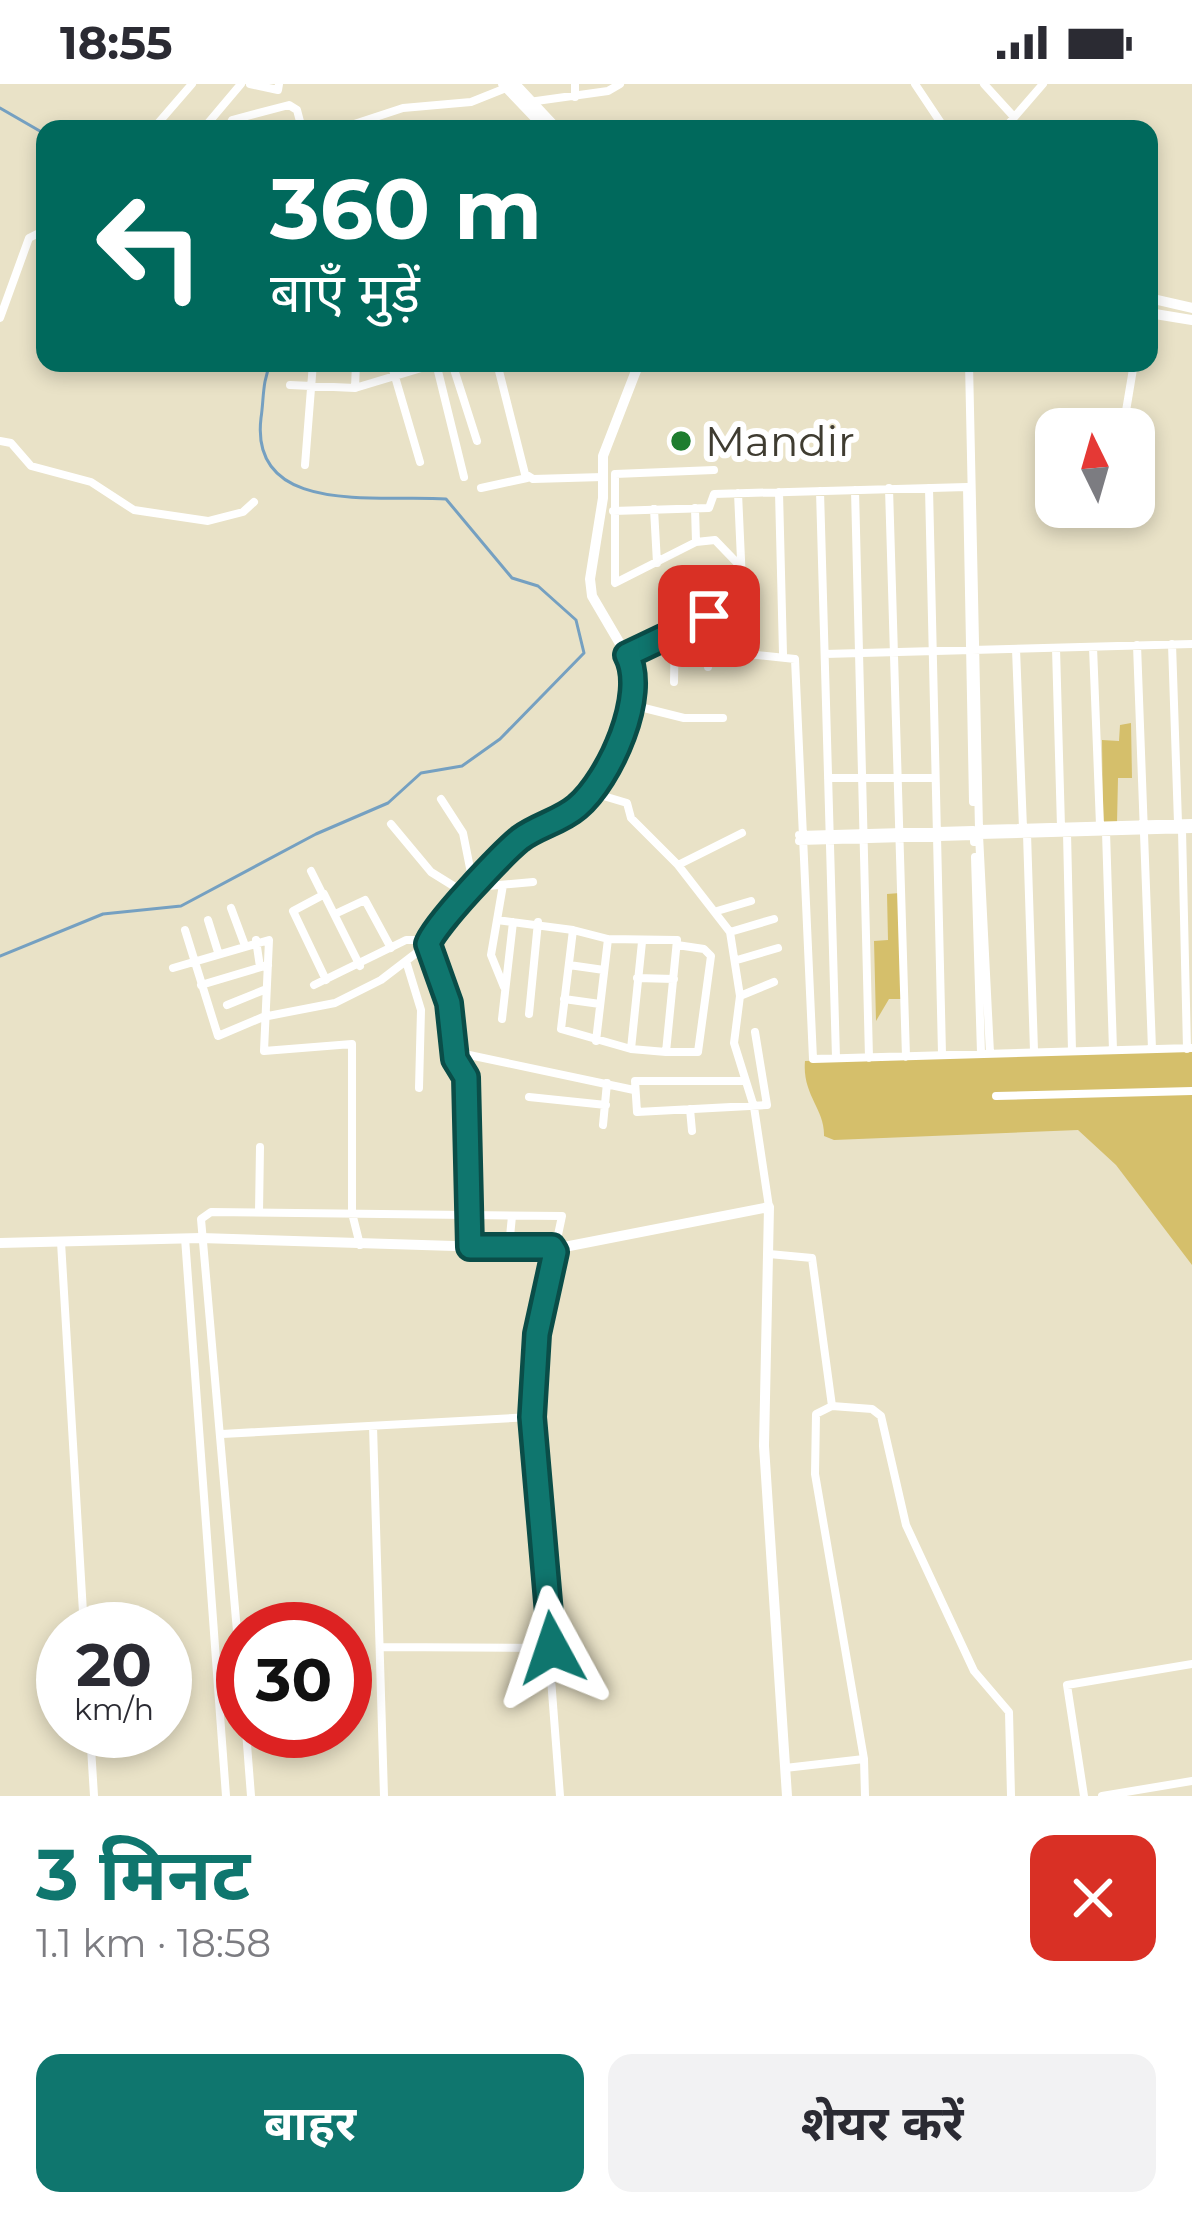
<!DOCTYPE html>
<html lang="hi">
<head>
<meta charset="utf-8">
<style>
  body { margin:0; font-family:Montserrat,"Noto Sans Devanagari",sans-serif; background:#f2f2f3; color:#2b2b33; height:100vh; display:flex; flex-direction:column; font-size:45px; white-space:nowrap }
  * { box-sizing:border-box; margin:0 }
  p { font-size:39px; color:#7c7c81 }
  .icon { flex:none; width:66px; height:66px; fill:none; stroke:currentColor; stroke-width:2; stroke-linecap:round; stroke-linejoin:round }
  .map { position:relative; height:1712px; overflow:hidden }
  .sheet { display:flex; flex-direction:column; background:#fff; flex:1 }
  .sheet>* { flex:none }
  .guide { position:absolute; left:36px; top:36px; width:1122px; height:252px; border-radius:24px; box-shadow:0 6px 18px #0003; background:#00695c; color:#fff; overflow:hidden }
  .needle { width:78px; rotate:355deg }
  .controls { position:absolute; left:1035px; top:324px; display:grid; gap:24px }
  .controls a { display:grid; place-items:center; width:120px; height:120px; border-radius:24px; background:#fff; box-shadow:0 6px 18px #0003; font-size:60px }
  .speed { position:absolute; left:36px; top:1518px; display:flex; gap:24px; font-size:60px; font-weight:700; text-align:center }
  .speed>* { display:grid; place-content:center; width:156px; height:156px; border-radius:50%; background:#fff; box-shadow:0 6px 18px #0003; line-height:1 }
  .speed small { font-size:30px; font-weight:400 }
  .speed .limit { border:18px solid #d22; background:#fff; color:#111 }
  .pin { position:absolute; display:grid; place-items:center; width:102px; height:102px; color:#fff; margin:-51px; border-radius:24px; box-shadow:0 6px 18px #0006 }
  .me { position:absolute; width:132px; margin:-66px; rotate:355deg; stroke-linejoin:round; filter:drop-shadow(0 0 9px #0008) }
  .turn { display:flex; align-items:center; gap:42px; height:252px; padding:0 36px; font-size:54px }
  .turn .icon { width:156px; height:156px; stroke-width:2.5 }
  .turn b { display:block; font-size:84px; line-height:102px }
  .round { display:grid; place-items:center; flex:none; width:126px; height:126px; border-radius:24px; background:#f2f2f3 }
  .headline { display:flex; align-items:center; justify-content:space-between; height:204px; padding:0 36px }
  h1 { font-size:72px; font-weight:700; line-height:90px; color:#0f766e }
  .cta { display:flex; gap:24px; margin-top:auto; padding:24px 36px }
  .cta a { flex:1; height:138px; border-radius:24px; background:#0f766e; color:#fff; font-size:48px; font-weight:700; line-height:138px; text-align:center }
  .cta a+a { background:#f2f2f3; color:#2b2b33 }
  .status { display:flex; justify-content:space-between; align-items:center; height:84px; padding:0 60px; background:#fff; direction:ltr }
  .status svg { height:33px; fill:currentColor }
  .map>svg:first-child { display:block }
</style>
</head>
<body>
<div class="status"><b>18:55</b><svg viewBox="0 0 49 12"><path d="M0 12V9h3v3zM5 12V6h3v6zM10 12V3h3v9zM15 12V0h3v12zM26 1h20v11H26zM47 4h2v5h-2z"/></svg></div>
<div class="map">
<svg width="1192" height="1712" viewBox="0 0 1192 1712">
  <rect width="100%" height="100%" fill="#e9e2c7"/>
  <path fill="#d5bf6b" d="M 1131,639 L 1132,694 L 1118,694 L 1117,739 L 1103,739 L 1102,656 L 1119,657 L 1120,641 Z
    M 900,809 L 903,915 L 889,915 L 876,937 L 874,857 L 888,856 L 887,810 Z
    M 1192,966 L 1192,1181 L 1116,1081 L 1078,1046 L 834,1056 L 824,1052 C 825,1025 802,1011 805,977 Z"/>
  <g fill="none" stroke-linecap="round" stroke-linejoin="round">
    <path stroke="#75a0c1" stroke-width="3" d="M 0,24 L 45,50
      M 0,872 L 103,830 L 181,822 L 316,750 L 388,719 L 421,689 L 462,682 L 500,655 L 584,569 L 576,536 L 538,502 L 512,494 L 446,415 C 382,410 249,434 261,334 C 264,315 262,297 271,279"/>
    <path stroke="#fff" stroke-width="8" d="M 250,0 L 278,6 L 279,0
      M 915,0 L 945,45
      M 984,0 L 1014,33
      M 575,13 L 575,0
      M 529,18 L 608,7 L 620,0
      M 153,45 L 192,0
      M 203,45 L 241,0
      M 228,45 L 232,36 L 289,21 L 297,26 L 302,45
      M 339,45 L 403,24 L 471,18 L 506,4
      M 1004,45 L 1043,0
      M 0,234 L 29,154 L 45,146
      M 391,279 L 420,378
      M 436,279 L 464,393
      M 452,279 L 477,357
      M 497,279 L 525,390 L 533,395 L 603,393
      M 969,279 L 979,745 L 1192,739
      M 290,301 L 355,304 L 438,279
      M 355,304 L 356,279
      M 1123,345 L 1134,279
      M 0,357 L 11,359 L 31,382 L 91,398 L 134,426 L 208,437 L 243,428 L 254,418
      M 305,381 L 313,279
      M 967,403 L 973,718
      M 481,404 L 527,394
      M 889,404 L 906,973
      M 929,404 L 942,970
      M 855,406 L 869,974
      M 820,407 L 836,974
      M 779,408 L 783,570
      M 738,409 L 742,498 L 737,569 L 795,575 L 813,975 L 1192,964
      M 695,424 L 696,458 L 615,499 L 615,390 L 714,386
      M 654,425 L 657,479
      M 613,427 L 709,424 L 714,410 L 967,403
      M 696,458 L 715,456 L 741,483
      M 1172,560 L 1178,739
      M 1137,561 L 1152,965
      M 1093,563 L 1100,741
      M 1056,564 L 1061,743
      M 1016,565 L 1023,744
      M 627,570 L 708,529 L 708,583
      M 825,570 L 1192,560
      M 674,598 L 675,545
      M 632,621 L 684,634 L 723,634
      M 828,694 L 935,694
      M 590,708 L 627,719 L 631,734 L 678,781 L 730,848 L 740,912 L 734,959 L 754,1023 L 769,1123
      M 441,715 L 463,749 L 474,804
      M 391,740 L 431,788 L 468,811
      M 1182,746 L 1187,965
      M 1106,748 L 1113,966
      M 1067,749 L 1072,967
      M 1027,750 L 1034,967
      M 799,751 L 973,746
      M 799,757 L 974,752 L 974,758
      M 975,773 L 981,969
      M 678,781 L 742,749
      M 311,787 L 323,811 L 293,827 L 326,896
      M 503,801 L 491,871 L 504,903
      M 477,803 L 533,798
      M 324,810 L 360,882
      M 231,824 L 244,859
      M 717,827 L 751,817
      M 335,830 L 365,816 L 391,864
      M 208,836 L 218,868
      M 497,836 L 573,846 L 561,945 L 631,965 L 666,968 L 677,856 L 608,855 L 573,846
      M 185,846 L 218,952 L 263,933 L 335,919 L 381,896 L 428,860
      M 730,848 L 774,835
      M 256,856 L 260,883
      M 737,876 L 778,864
      M 406,877 L 421,926 L 419,1004
      M 569,881 L 604,886
      M 173,884 L 269,856 L 264,967 L 352,960 L 352,1129 L 360,1161
      M 637,894 L 674,895
      M 201,901 L 268,881
      M 314,901 L 406,856 L 429,856
      M 740,912 L 774,898
      M 564,915 L 600,920
      M 227,921 L 264,906
      M 529,930 L 538,838
      M 502,935 L 513,838
      M 596,957 L 608,855
      M 631,965 L 642,858
      M 455,968 L 634,1006
      M 666,968 L 698,968 L 711,872 L 704,865 L 677,861
      M 990,969 L 979,751 L 1192,745
      M 745,997 L 635,997 L 637,1028 L 767,1021 L 755,948
      M 996,1012 L 1192,1007
      M 529,1013 L 606,1021
      M 690,1025 L 692,1047
      M 603,1041 L 607,999
      M 259,1128 L 260,1063
      M 185,1154 L 226,1712
      M 61,1158 L 84,1545
      M 509,1163 L 512,1132
      M 769,1170 L 812,1174 L 832,1322 L 872,1325 L 881,1332 L 906,1441 L 974,1587 L 1009,1628 L 1011,1712
      M 832,1322 L 816,1330 L 815,1390 L 864,1675 L 865,1712
      M 373,1342 L 384,1712
      M 222,1350 L 531,1333
      M 382,1563 L 552,1564
      M 243,1616 L 201,1135 L 211,1128 L 562,1132 L 537,1250 L 531,1333 L 560,1712
      M 90,1647 L 94,1712
      M 246,1647 L 251,1712
      M 785,1684 L 864,1675
      M 1084,1712 L 1067,1601 L 1192,1580
      M 1102,1712 L 1192,1697"/>
    <path stroke="#fff" stroke-width="10" d="M 0,1159 L 201,1154 L 554,1165 L 769,1123 L 764,1362 L 787,1712
      M 470,1163 L 466,993 L 455,975 L 449,919 L 428,860 L 437,840 L 519,756 L 576,724 L 628,637 L 636,587 L 592,512 L 590,495 L 603,414 L 603,372 L 639,279"/>
    <path stroke="#fff" stroke-width="10" d="M 503,0 L 546,45
      M 515,0 L 557,45
      M 1149,214 L 1192,224
      M 1149,229 L 1192,236"/>
  </g>
  <g fill="none" stroke-linecap="round" stroke-linejoin="round">
    <g stroke="#0a4d48" stroke-width="30">
      <path id="route" d="M 552,1564 L 532,1333 L 537,1250 L 555,1168 L 552,1163 L 470,1163 L 466,993 L 455,975 L 449,919 L 428,860 C 433,842 503,769 520,755 C 537,742 561,737 577,723 C 610,695 648,610 627,571 L 709,532"/>
    </g>
    <use href="#route" stroke="#0f766e" stroke-width="21"/>
  </g>
  <circle fill="#1e7d2f" stroke="#fff" stroke-width="4.5" cx="681" cy="357" r="12"/>
  <g text-anchor="middle" stroke-width="12" stroke-linejoin="round" paint-order="stroke">
    <g font-size="42" fill="#3f3c31" stroke="#fff" text-anchor="start">
      <text x="705" y="372">Mandir</text>
    </g>
  </g>
</svg>
<div class="controls">
<a><svg class="needle" viewBox="-14 -14 28 28"><path d="M0-13l5 13h-10z" fill="#e53935"/><path d="M0 13l5-13h-10z" fill="#7c7c81"/></svg></a>
</div>
<div class="speed"><div>20<small>km/h</small></div><div class="limit">30</div></div>
<div class="pin" style="left:709px;top:532px;background:#d93025"><svg class="icon" aria-label="arrive" viewBox="0 0 24 24"><path d="M6 21V4h12l-3 4 3 4H6"/></svg></div>
<svg class="me" style="left:552px;top:1564px" viewBox="-20 -20 40 40"><path d="M0-17L14 15 0 8-14 15z" fill="#0f766e" stroke="#fff" stroke-width="4"/></svg>
<div class="guide">
<div class="turn"><svg class="icon" aria-label="left" viewBox="0 0 24 24"><path d="M17 20v-9H6M10 6l-5 5 5 5"/></svg><div><b>360 m</b>बाएँ मुड़ें</div></div>
</div>
</div>
<section class="sheet">
<div class="headline"><div><h1>3 मिनट</h1><p>1.1 km · 18:58</p></div><a class="round" style="background:#d93025;color:#fff"><svg class="icon" aria-label="close" viewBox="0 0 24 24"><path d="M6 6l12 12M18 6L6 18"/></svg></a></div>
<div class="cta"><a>बाहर</a><a>शेयर करें</a></div>
</section>
</body>
</html>
